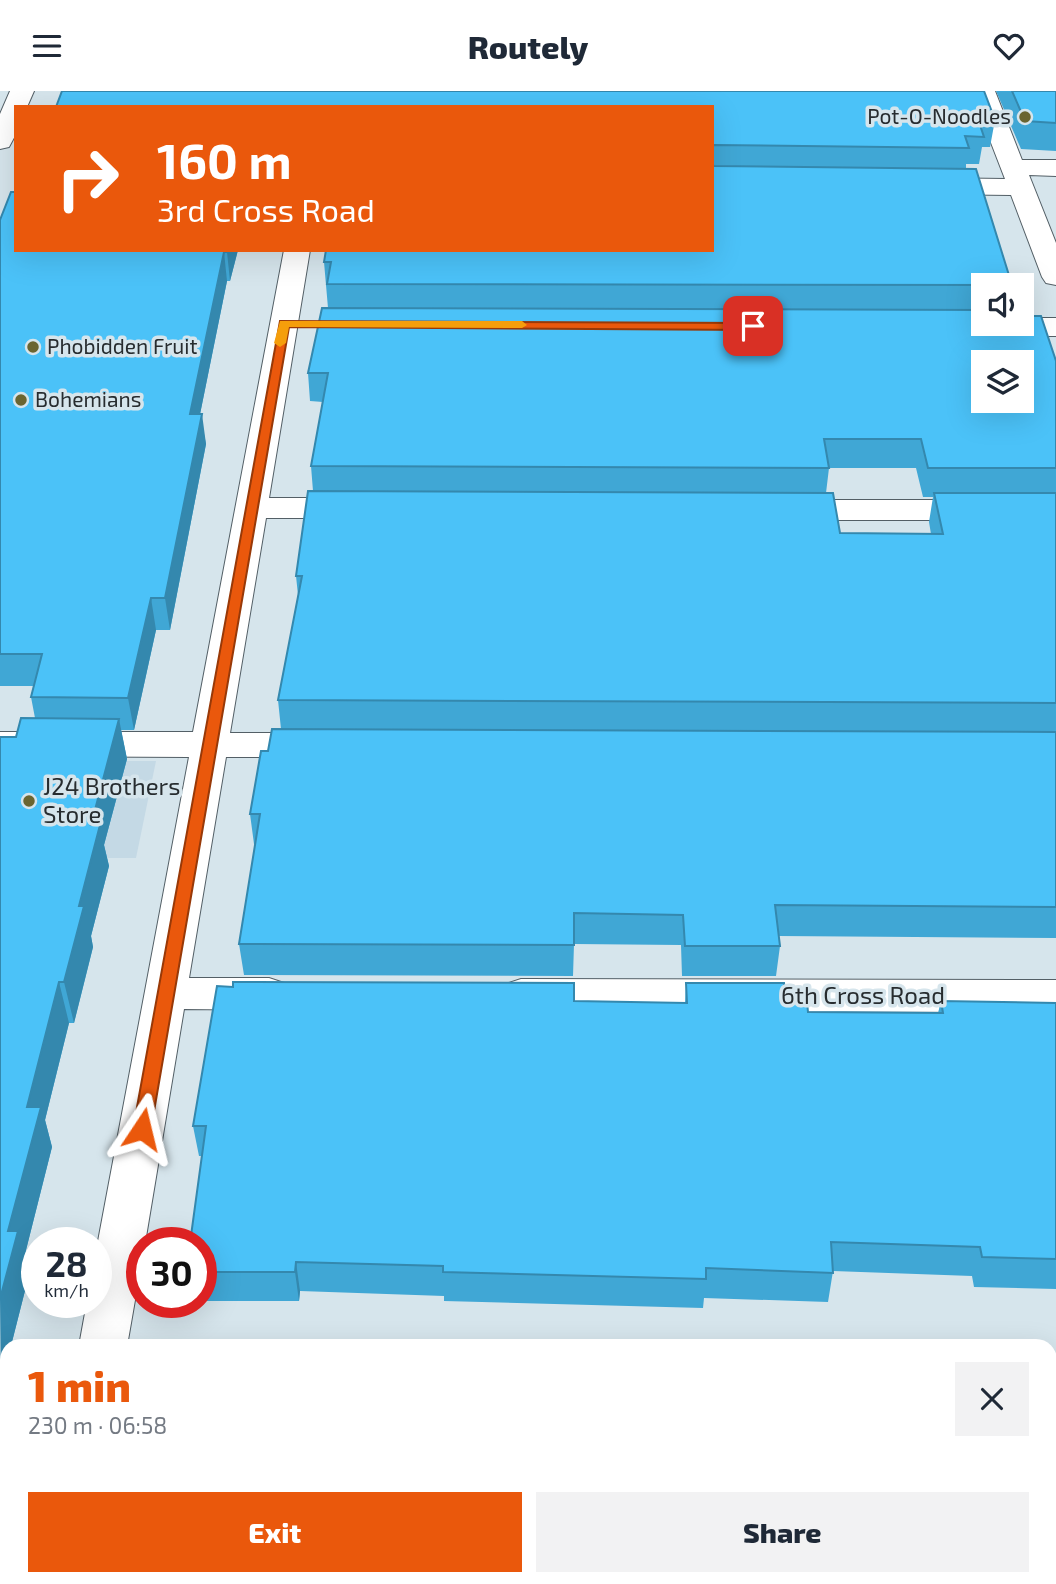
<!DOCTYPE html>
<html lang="en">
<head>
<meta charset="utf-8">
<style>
  body { margin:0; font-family:"Exo 2",sans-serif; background:#f2f2f3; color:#1f2937; height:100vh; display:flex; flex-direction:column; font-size:26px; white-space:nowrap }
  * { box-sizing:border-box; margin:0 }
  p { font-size:23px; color:#747a83 }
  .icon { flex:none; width:38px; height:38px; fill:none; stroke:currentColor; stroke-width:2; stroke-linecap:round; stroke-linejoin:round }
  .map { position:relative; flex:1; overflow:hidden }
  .panel { position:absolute; left:0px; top:1248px; width:1057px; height:247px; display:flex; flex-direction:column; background:#fff; border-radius:21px 21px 0 0; box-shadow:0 7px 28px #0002 }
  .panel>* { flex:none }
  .guide { position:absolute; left:14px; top:14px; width:700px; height:147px; border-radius:0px; box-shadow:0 7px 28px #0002; background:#ea580c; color:#fff; overflow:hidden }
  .fabs { position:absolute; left:971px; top:182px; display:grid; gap:14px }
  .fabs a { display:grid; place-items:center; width:63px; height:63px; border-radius:0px; background:#fff; box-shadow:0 7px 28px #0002; font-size:35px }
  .speed { position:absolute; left:21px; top:1136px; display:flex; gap:14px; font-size:35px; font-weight:700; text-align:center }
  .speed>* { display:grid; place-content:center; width:91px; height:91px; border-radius:50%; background:#fff; box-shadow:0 7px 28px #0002; line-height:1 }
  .speed small { font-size:18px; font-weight:400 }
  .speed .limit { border:10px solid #d22; background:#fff; color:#111 }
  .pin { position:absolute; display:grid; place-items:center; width:60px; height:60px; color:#fff; margin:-30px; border-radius:14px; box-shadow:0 4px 10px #0006 }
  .me { position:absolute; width:77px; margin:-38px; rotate:10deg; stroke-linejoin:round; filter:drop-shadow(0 0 5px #0008) }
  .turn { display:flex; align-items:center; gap:24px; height:147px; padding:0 28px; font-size:32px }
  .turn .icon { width:91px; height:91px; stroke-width:2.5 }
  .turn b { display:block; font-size:49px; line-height:60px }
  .round { display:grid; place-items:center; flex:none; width:74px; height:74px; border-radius:0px; background:#f2f2f3 }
  .head { display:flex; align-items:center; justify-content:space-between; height:119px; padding:0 28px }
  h1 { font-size:42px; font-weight:800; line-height:52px; color:#ea580c }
  .primary-button { display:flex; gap:14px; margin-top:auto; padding:14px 28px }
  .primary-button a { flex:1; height:80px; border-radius:0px; background:#ea580c; color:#fff; font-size:28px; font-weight:800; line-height:80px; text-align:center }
  .primary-button a+a { background:#f2f2f3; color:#1f2937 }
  header { display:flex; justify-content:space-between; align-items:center; height:91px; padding:0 28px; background:#fff; font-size:32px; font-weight:800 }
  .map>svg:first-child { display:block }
</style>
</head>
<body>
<header><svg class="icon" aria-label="menu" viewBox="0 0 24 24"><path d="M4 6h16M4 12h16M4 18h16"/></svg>Routely<svg class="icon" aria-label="heart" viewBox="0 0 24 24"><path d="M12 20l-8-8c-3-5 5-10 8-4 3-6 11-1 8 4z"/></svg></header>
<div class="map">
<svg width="1056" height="1493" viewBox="0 0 1056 1493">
  <rect width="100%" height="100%" fill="#d6e5ec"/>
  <path fill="#c4d9e5" d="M 0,670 L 156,670 L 136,767 L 0,767 Z"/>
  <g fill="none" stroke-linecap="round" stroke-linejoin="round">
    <g stroke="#535f66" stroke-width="2">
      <path id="minor" d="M 10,0 L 34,0 L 27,16 L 16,16 L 16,43 L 9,56 L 0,58 L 0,23 Z
        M 971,0 L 995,0 L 1022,69 L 1056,69 L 1056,85 L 1029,84 L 1056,152 L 1056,194 L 1046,192 L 1042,186 L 1011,104 L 928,103 L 919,100 L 915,95 L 919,90 L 928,87 L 1005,88 Z
        M 284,159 L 310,159 L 269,407 L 358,407 L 369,410 L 374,417 L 369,424 L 358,427 L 266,427 L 230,642 L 323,642 L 336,645 L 341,654 L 336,663 L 323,666 L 226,666 L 189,887 L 269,887 L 284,892 L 290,903 L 284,914 L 269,919 L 184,918 L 145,1152 L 142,1152 L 142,1169 L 127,1255 L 79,1255 L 87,1211 L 96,1211 L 96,1161 L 189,666 L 0,665 L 0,641 L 193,641 Z
        M 1022,227 L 1056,227 L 1056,245 L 992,245 L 982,242 L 978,236 L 984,230 L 984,233 L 1022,233 Z
        M 782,409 L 1056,409 L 1056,429 L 782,429 L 771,426 L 766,419 L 771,412 Z
        M 521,888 L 1056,889 L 1056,921 L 521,920 L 506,915 L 500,904 L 506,893 Z
        M 1050,1265 L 1056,1265 L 1056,1309 L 1050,1309 Z
        M 36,1488 L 90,1488 L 89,1493 L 35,1493 Z"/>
    </g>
    <use href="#minor" fill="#fff" fill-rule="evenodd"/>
  </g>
  <path fill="#40a7d5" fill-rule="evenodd" d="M 62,0 L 995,29 L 990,56 L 982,56 L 979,73 L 966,73 L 966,78 L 984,194 L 984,233 L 1056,270 L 1056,847 L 778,845 L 780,855 L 776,885 L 682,885 L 681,854 L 574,853 L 573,885 L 244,884 L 239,853 L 255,753 L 254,753 L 250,723 L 268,660 L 281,638 L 278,609 L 298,504 L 296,485 L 313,400 L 311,375 L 323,311 L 310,310 L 308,282 L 328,217 L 324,171 L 712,159 ZM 829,377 L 916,377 L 923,406 L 933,406 L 929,431 L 931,443 L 840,442 L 826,402 Z
    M 996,0 L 1056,0 L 1056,60 L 1021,58 Z
    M 0,129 L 238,159 L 230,190 L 227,190 L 200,323 L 206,353 L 170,539 L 156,539 L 134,639 L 121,639 L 127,668 L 104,754 L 109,775 L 91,845 L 93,856 L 74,932 L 69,932 L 45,1029 L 52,1056 L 25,1163 L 30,1180 L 1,1294 L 0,646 L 16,646 L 35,627 L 31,606 L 34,595 L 0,595 Z
    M 686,892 L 786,911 L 808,921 L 938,922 L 941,910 L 1056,912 L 1056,1198 L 974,1196 L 972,1185 L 833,1180 L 828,1211 L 704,1207 L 703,1217 L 444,1210 L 444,1205 L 300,1200 L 299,1210 L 201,1210 L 202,1065 L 199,1065 L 193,1035 L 574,910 L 685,912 Z
    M 1028,1488 L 1050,1488 L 1056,1493 L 1029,1493 Z"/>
  <path fill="#3488ae" d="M 714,54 L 712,79 L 712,56 Z
    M 227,159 L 238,159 L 230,190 L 227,161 Z
    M 224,161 L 227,190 L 194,353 L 190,323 Z
    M 202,323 L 206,353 L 170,539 L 165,507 Z
    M 151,507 L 156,539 L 134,639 L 128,607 Z
    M 119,628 L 127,668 L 104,754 L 109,775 L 91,845 L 93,856 L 74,932 L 64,891 L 79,815 L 91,734 Z
    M 59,891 L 69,932 L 45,1029 L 52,1056 L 25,1163 L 30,1180 L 11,1255 L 7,1255 L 7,1269 L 1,1294 L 0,1208 L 8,1140 L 27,1016 Z
    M 296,1171 L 300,1200 L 299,1210 L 295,1181 Z"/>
  <path fill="#4bc2f8" stroke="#3488ae" stroke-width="2" fill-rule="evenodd" d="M 62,0 L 984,0 L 995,29 L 978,28 L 984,46 L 965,45 L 969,57 L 714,54 L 712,56 L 712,16 L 56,16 Z
    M 1012,0 L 1056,0 L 1056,32 L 1025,30 Z
    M 712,74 L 714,75 L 976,78 L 1012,194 L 327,193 L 331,171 L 324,171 L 326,159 L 712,159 Z
    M 11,101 L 16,101 L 16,159 L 227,159 L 227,161 L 224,161 L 190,323 L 202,323 L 165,507 L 151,507 L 128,607 L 31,606 L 42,563 L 0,563 L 0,129 Z
    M 322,217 L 984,219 L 984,233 L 1022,233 L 1022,225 L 1041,225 L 1056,270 L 1056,377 L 928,377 L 921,348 L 824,348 L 829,377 L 311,375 L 328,282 L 308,282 ZM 984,271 L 1022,271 L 1022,310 L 984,310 Z
    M 308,400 L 833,402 L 840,442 L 943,443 L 934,402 L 1056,402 L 1056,612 L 278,609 L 302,485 L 296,485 Z
    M 21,627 L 119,628 L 91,734 L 100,734 L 79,815 L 84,815 L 64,891 L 59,891 L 27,1016 L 41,1016 L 8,1140 L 18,1140 L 0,1208 L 0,646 L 16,646 Z
    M 272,638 L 1056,641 L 1056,816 L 775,814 L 780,855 L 685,855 L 683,824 L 574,822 L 574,854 L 239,853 L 260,723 L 250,723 L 261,660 L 268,660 Z
    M 233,891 L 574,892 L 574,910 L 687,912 L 686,892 L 784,892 L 786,911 L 807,911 L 808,921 L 943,922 L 941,910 L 1056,912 L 1056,1168 L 982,1166 L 980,1156 L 831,1151 L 833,1182 L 706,1177 L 706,1188 L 443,1181 L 443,1175 L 296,1171 L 295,1181 L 201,1181 L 201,1152 L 190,1152 L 206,1035 L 193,1035 L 217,895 L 233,896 Z
    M 1050,1302 L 1056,1302 L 1056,1493 L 1045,1493 L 1044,1488 L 1050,1488 Z
    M 276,1488 L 882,1488 L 882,1491 L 938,1493 L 275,1493 Z"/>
  <path fill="#ea580c" stroke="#983908" stroke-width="2" d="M 280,230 L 753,232 L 759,235 L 753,239 L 289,236 L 151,1038 L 148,1043 L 142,1045 L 135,1043 L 133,1038 Z"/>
  <path fill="#f59e0b" d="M 280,230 L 522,230 L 527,234 L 522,237 L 289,236 L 286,252 L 280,256 L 274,252 Z"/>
  <g fill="#6a6531" stroke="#d6e5ec" stroke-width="2.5">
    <circle cx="1025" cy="26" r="7"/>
    <circle cx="33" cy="256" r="7"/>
    <circle cx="21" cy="309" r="7"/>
    <circle cx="29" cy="710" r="7"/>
  </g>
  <g text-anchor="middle" stroke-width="7" stroke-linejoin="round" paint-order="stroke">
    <g font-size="21" fill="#272c2f" stroke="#d6e5ec" text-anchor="start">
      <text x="1011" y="33" text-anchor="end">Pot-O-Noodles</text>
      <text x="47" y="263">Phobidden Fruit</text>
      <text x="35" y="316">Bohemians</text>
    </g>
    <g font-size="24" fill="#272c2f" stroke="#d6e5ec" text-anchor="start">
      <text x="43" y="704">J24 Brothers<tspan x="43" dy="28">Store</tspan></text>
    </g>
    <g font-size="24" fill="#272c2f" stroke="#d6e5ec">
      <text x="863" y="913">6th Cross Road</text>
    </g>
  </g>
</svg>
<div class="fabs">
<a><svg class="icon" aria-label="sound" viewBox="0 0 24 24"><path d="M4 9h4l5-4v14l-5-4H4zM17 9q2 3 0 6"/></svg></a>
<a><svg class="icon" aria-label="layers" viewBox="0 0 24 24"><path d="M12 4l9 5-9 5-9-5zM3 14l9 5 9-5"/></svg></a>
</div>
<div class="speed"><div>28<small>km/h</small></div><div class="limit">30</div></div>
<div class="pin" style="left:753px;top:235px;background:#d93025"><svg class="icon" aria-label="arrive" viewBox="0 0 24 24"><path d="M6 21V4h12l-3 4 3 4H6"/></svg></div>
<svg class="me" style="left:142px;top:1038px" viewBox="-20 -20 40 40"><path d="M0-17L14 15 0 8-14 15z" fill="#ea580c" stroke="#fff" stroke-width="4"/></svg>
<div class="guide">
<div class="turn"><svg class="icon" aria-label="right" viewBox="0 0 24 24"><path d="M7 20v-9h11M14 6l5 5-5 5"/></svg><div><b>160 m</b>3rd Cross Road</div></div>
</div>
<section class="panel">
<div class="head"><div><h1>1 min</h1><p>230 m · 06:58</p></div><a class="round"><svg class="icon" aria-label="close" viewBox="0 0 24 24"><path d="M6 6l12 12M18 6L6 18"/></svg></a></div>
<div class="primary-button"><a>Exit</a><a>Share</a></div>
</section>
</div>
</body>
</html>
